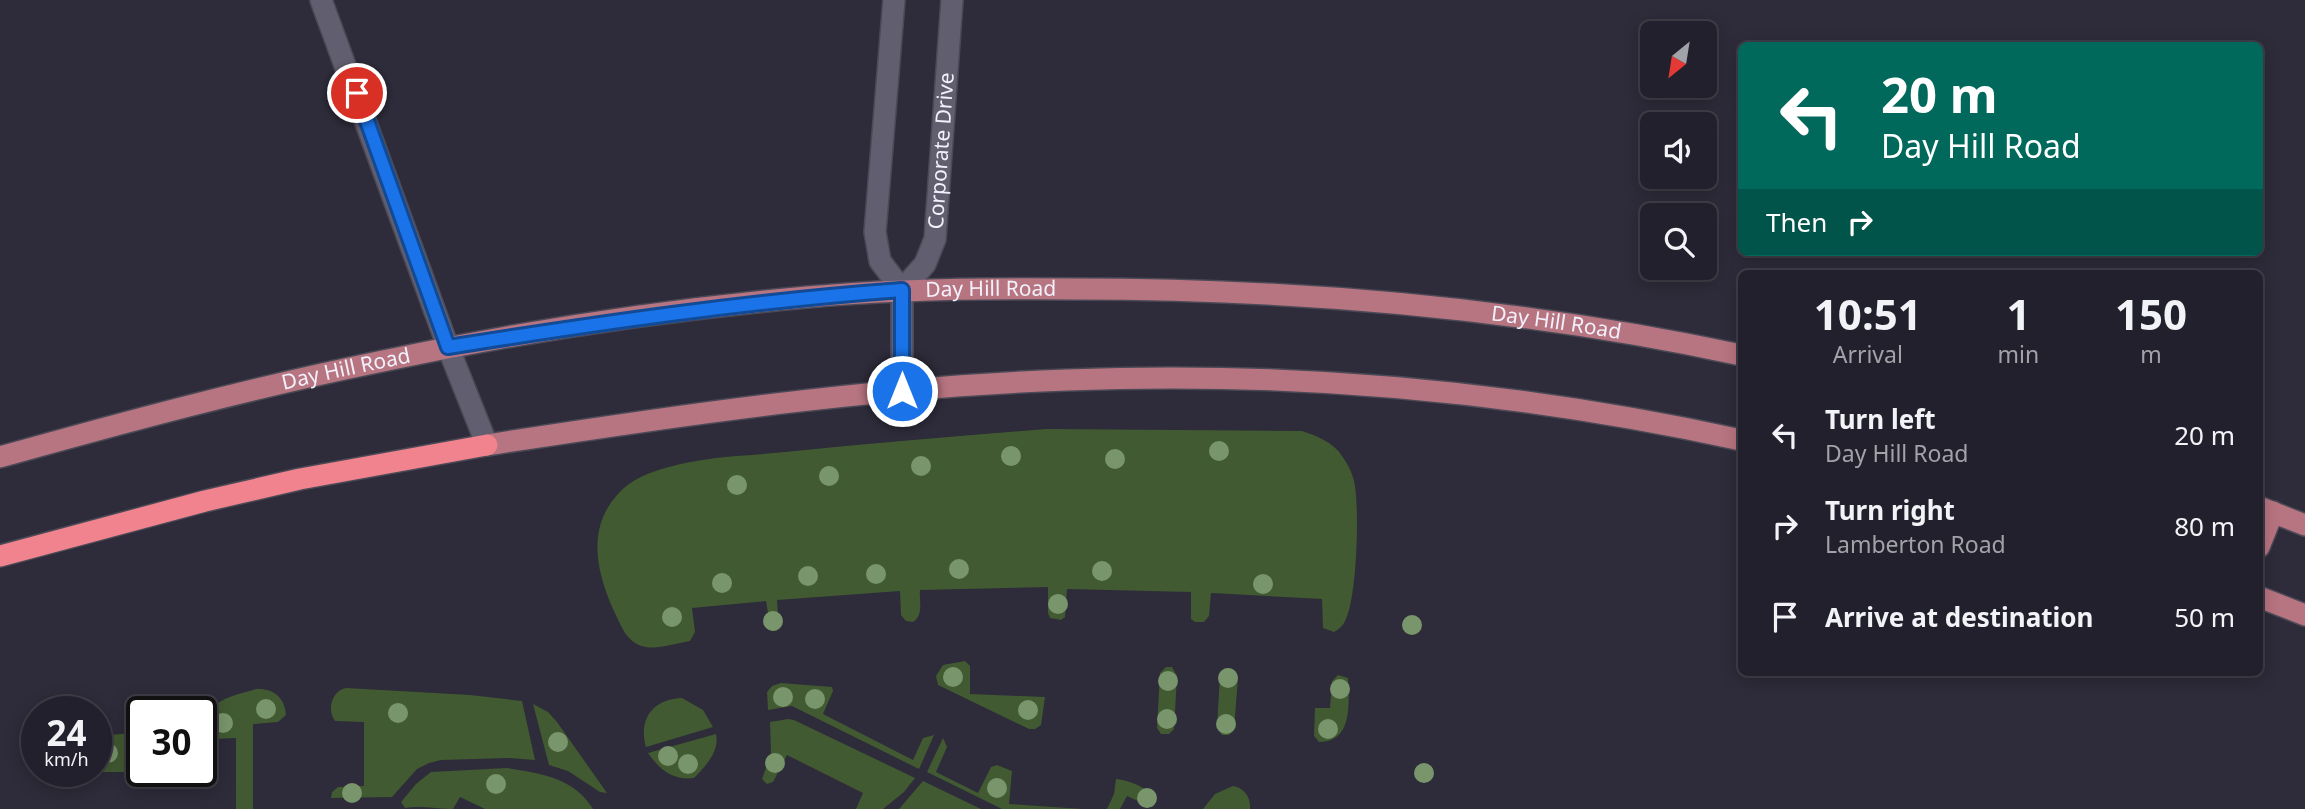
<!DOCTYPE html>
<html lang="en">
<head>
<meta charset="utf-8">
<style>
  body { margin:0; font-family:"Noto Sans",sans-serif; background:#2a2834; color:#f1f3f6; height:100vh; display:flex; flex-direction:column; font-size:26px; white-space:nowrap }
  * { box-sizing:border-box; margin:0 }
  p { font-size:23px; color:#a2a3a9 }
  .icon { flex:none; width:38px; height:38px; fill:none; stroke:currentColor; stroke-width:2; stroke-linecap:round; stroke-linejoin:round }
  .map { position:relative; flex:1; overflow:hidden }
  .panel { position:absolute; left:1738px; top:270px; width:525px; height:406px; display:flex; flex-direction:column; background:#22202c; border-radius:10px; box-shadow:0 4px 18px #0003,0 0 0 2px #3f3e48 }
  .panel>* { flex:none }
  .hud { position:absolute; left:1738px; top:42px; width:525px; height:214px; border-radius:10px; box-shadow:0 4px 18px #0003,0 0 0 2px #3f3e48; background:#00695c; color:#fff; overflow:hidden }
  .needle { width:46px; rotate:210deg }
  .buttons { position:absolute; left:1640px; top:21px; display:grid; gap:14px }
  .buttons a { display:grid; place-items:center; width:77px; height:77px; border-radius:10px; background:#22202c; box-shadow:0 4px 18px #0003,0 0 0 2px #3f3e48; font-size:35px }
  .speed { position:absolute; left:21px; top:696px; display:flex; gap:14px; font-size:35px; font-weight:700; text-align:center }
  .speed>* { display:grid; place-content:center; width:91px; height:91px; border-radius:50%; background:#22202c; box-shadow:0 4px 18px #0003,0 0 0 2px #3f3e48; line-height:1 }
  .speed small { font-size:18px; font-weight:400 }
  .speed .limit { border:4px solid #111; border-radius:10px; background:#fff; color:#111 }
  .pin { position:absolute; display:grid; place-items:center; width:60px; height:60px; color:#fff; margin:-30px; border:4px solid #fff; border-radius:50%; box-shadow:0 2px 7px #0007 }
  .me { position:absolute; width:77px; margin:-38px; rotate:0deg; stroke-linejoin:round; filter:drop-shadow(0 0 5px #0008) }
  .turn { display:flex; align-items:center; gap:24px; height:147px; padding:0 28px; font-size:32px }
  .turn .icon { width:91px; height:91px; stroke-width:2.5 }
  .turn b { display:block; font-size:49px; line-height:60px }
  .then { display:flex; align-items:center; height:66px; padding:0 28px; background:#0003; gap:14px; font-size:26px }
  .eta { display:flex; justify-content:space-evenly; align-items:center; height:119px; text-align:center }
  .eta b { font-size:42px; font-weight:700; line-height:49px }
  ul { padding:0; list-style:none }
  li { display:flex; align-items:center; gap:21px; height:91px; padding:0 28px }
  li div { flex:1 }
  li b { display:block; font-size:26px }
  li em { font-style:normal }
  .map>svg:first-child { display:block }
</style>
</head>
<body>
<div class="map">
<svg width="2305" height="809" viewBox="0 0 2305 809">
  <rect width="100%" height="100%" fill="#2e2b3a"/>
  <path fill="#415a31" d="M 1046,429 L 1302,431 C 1317,436 1333,442 1342,456 C 1347,463 1352,472 1354,481 C 1360,506 1357,599 1345,621 C 1343,626 1339,629 1334,632 L 1323,628 L 1322,599 L 1211,593 L 1209,616 L 1204,622 L 1195,622 L 1191,619 L 1191,592 L 1067,589 L 1065,617 L 1061,620 L 1050,618 L 1048,613 L 1048,587 L 920,590 C 919,601 924,615 913,622 L 906,621 L 901,615 L 900,591 L 777,600 L 779,629 L 776,631 L 771,631 L 766,601 L 692,608 L 695,632 L 690,641 C 665,645 642,657 625,633 C 602,590 580,535 618,494 C 631,479 650,472 669,467 C 706,456 747,456 785,452 C 872,443 959,436 1046,429 Z
    M 965,661 L 970,666 L 970,694 L 1045,697 L 1041,725 L 1035,729 L 1029,729 L 938,685 L 936,676 L 943,665 Z
    M 1166,667 L 1172,667 L 1177,676 L 1174,729 L 1169,734 L 1161,734 L 1157,728 L 1160,673 Z
    M 1226,668 C 1234,668 1236,670 1238,677 L 1234,730 L 1229,735 L 1222,735 L 1217,728 L 1220,674 Z
    M 1338,675 L 1348,678 C 1349,703 1353,742 1319,742 L 1314,736 L 1315,708 L 1330,708 L 1332,681 Z
    M 781,683 L 832,687 L 833,691 L 823,714 L 913,760 L 923,738 L 934,735 L 919,769 L 792,706 L 768,710 L 767,692 L 772,686 Z
    M 346,688 L 470,695 L 522,701 L 535,760 L 509,758 L 441,760 L 429,763 L 417,769 L 392,797 L 331,798 L 332,792 L 338,787 L 364,786 L 364,722 L 335,721 C 327,711 331,691 346,688 Z
    M 256,689 C 274,688 285,698 286,715 L 278,722 L 253,724 L 253,809 L 236,809 L 236,738 L 212,739 L 205,733 C 204,699 231,697 256,689 Z
    M 682,698 L 703,710 L 713,727 L 646,747 C 638,719 653,699 682,698 Z
    M 533,704 L 548,712 L 557,722 L 607,793 L 600,792 L 568,771 L 549,765 Z
    M 788,719 L 794,720 L 915,778 L 904,792 L 883,809 L 856,809 L 863,793 L 787,755 L 773,782 L 767,784 L 762,779 L 771,754 L 770,722 Z
    M 134,733 L 142,734 L 142,772 L 156,772 L 102,772 L 96,769 L 97,736 Z
    M 716,734 C 720,751 705,767 694,778 C 673,781 659,769 648,753 Z
    M 943,738 L 947,747 L 936,772 L 978,793 L 991,767 L 997,765 L 1012,771 L 1009,804 L 1083,809 L 1002,809 L 927,772 Z
    M 507,768 C 540,773 575,778 593,809 L 485,809 L 460,797 L 453,809 C 436,809 422,805 405,808 L 401,802 L 416,784 L 431,772 Z
    M 1116,779 C 1129,780 1154,789 1155,804 L 1153,807 L 1149,806 L 1127,796 L 1120,809 L 1107,809 L 1114,794 Z
    M 923,781 L 981,809 L 899,809 Z
    M 1233,786 C 1245,788 1251,798 1250,809 L 1203,809 L 1215,794 Z"/>
  <g fill="none" stroke-linecap="round" stroke-linejoin="round">
    <g stroke="#4b4955" stroke-width="24">
      <g id="minor">
        <path d="M 321,0 L 448,347 L 487,445"/>
        <path d="M 894,0 L 875,232 L 880,261 L 902,290 L 902,391"/>
        <path id="s1" d="M 902,290 L 925,264 L 935,239 L 952,0"/>
      </g>
    </g>
    <g stroke="#4b4955" stroke-width="24">
      <g id="major">
        <path d="M 487,445 C 679,415 872,387 1067,380 C 1293,371 1521,392 1741,440"/>
        <path id="s2" d="M 0,457 C 125,422 251,388 378,362 C 519,332 663,310 807,297 C 896,289 984,288 1073,289 C 1296,289 1522,308 1741,355"/>
        <path d="M 2259,507 L 2305,525"/>
        <path d="M 2259,547 L 2273,512"/>
        <path d="M 2259,597 L 2305,615"/>
      </g>
    </g>
    <g stroke="#4b4955" stroke-width="24">
      <path id="highway" d="M 0,556 L 205,501 L 300,479 L 487,445"/>
    </g>
    <use href="#minor" stroke="#615e6f" stroke-width="21"/>
    <use href="#major" stroke="#b77481" stroke-width="21"/>
    <use href="#highway" stroke="#f0838d" stroke-width="21"/>
  </g>
  <g fill="#79956c">
    <circle cx="1219" cy="451" r="10"/>
    <circle cx="1011" cy="456" r="10"/>
    <circle cx="1115" cy="459" r="10"/>
    <circle cx="921" cy="466" r="10"/>
    <circle cx="829" cy="476" r="10"/>
    <circle cx="737" cy="485" r="10"/>
    <circle cx="959" cy="569" r="10"/>
    <circle cx="1102" cy="571" r="10"/>
    <circle cx="876" cy="574" r="10"/>
    <circle cx="808" cy="576" r="10"/>
    <circle cx="722" cy="583" r="10"/>
    <circle cx="1263" cy="584" r="10"/>
    <circle cx="1058" cy="604" r="10"/>
    <circle cx="672" cy="617" r="10"/>
    <circle cx="773" cy="621" r="10"/>
    <circle cx="1412" cy="625" r="10"/>
    <circle cx="953" cy="677" r="10"/>
    <circle cx="1228" cy="678" r="10"/>
    <circle cx="1168" cy="681" r="10"/>
    <circle cx="1340" cy="689" r="10"/>
    <circle cx="783" cy="697" r="10"/>
    <circle cx="815" cy="699" r="10"/>
    <circle cx="266" cy="709" r="10"/>
    <circle cx="1028" cy="710" r="10"/>
    <circle cx="398" cy="713" r="10"/>
    <circle cx="1167" cy="719" r="10"/>
    <circle cx="223" cy="723" r="10"/>
    <circle cx="1226" cy="724" r="10"/>
    <circle cx="1328" cy="729" r="10"/>
    <circle cx="558" cy="742" r="10"/>
    <circle cx="108" cy="753" r="10"/>
    <circle cx="668" cy="756" r="10"/>
    <circle cx="775" cy="763" r="10"/>
    <circle cx="688" cy="764" r="10"/>
    <circle cx="1424" cy="773" r="10"/>
    <circle cx="496" cy="784" r="10"/>
    <circle cx="997" cy="788" r="10"/>
    <circle cx="352" cy="793" r="10"/>
    <circle cx="1147" cy="798" r="10"/>
  </g>
  <g fill="none" stroke-linecap="round" stroke-linejoin="round">
    <g stroke="#114b97" stroke-width="18">
      <path id="route" d="M 357,93 L 448,347 C 599,323 750,301 902,290 L 902,391"/>
    </g>
    <use href="#route" stroke="#1a73e8" stroke-width="12"/>
  </g>
  <g text-anchor="middle" stroke-width="7" stroke-linejoin="round" paint-order="stroke">
    <g font-size="21" fill="#f2f1fb" stroke="#242130">
      <text dy="7" stroke="none"><textPath href="#s1" startOffset="150">Corporate Drive</textPath></text>
      <text dy="7" stroke="none"><textPath href="#s2" startOffset="1008">Day Hill Road</textPath></text>
      <text dy="7" stroke="none"><textPath href="#s2" startOffset="1575">Day Hill Road</textPath></text>
      <text dy="7" stroke="none"><textPath href="#s2" startOffset="357">Day Hill Road</textPath></text>
    </g>
  </g>
</svg>
<div class="buttons">
<a><svg class="needle" viewBox="-14 -14 28 28"><path d="M0-13l5 13h-10z" fill="#e53935"/><path d="M0 13l5-13h-10z" fill="#a2a3a9"/></svg></a>
<a><svg class="icon" aria-label="sound" viewBox="0 0 24 24"><path d="M4 9h4l5-4v14l-5-4H4zM17 9q2 3 0 6"/></svg></a>
<a><svg class="icon" aria-label="search" viewBox="0 0 24 24"><circle cx="10" cy="10" r="6"/><path d="M15 15l6 6"/></svg></a>
</div>
<div class="speed"><div>24<small>km/h</small></div><div class="limit">30</div></div>
<div class="pin" style="left:357px;top:93px;background:#d93025"><svg class="icon" aria-label="arrive" viewBox="0 0 24 24"><path d="M6 21V4h12l-3 4 3 4H6"/></svg></div>
<svg class="me" style="left:902px;top:391px" viewBox="-20 -20 40 40"><circle r="17" fill="#1a73e8" stroke="#fff" stroke-width="3"/><path d="M0-11L8 9 0 5-8 9z" fill="#fff"/></svg>
<div class="hud">
<div class="turn"><svg class="icon" aria-label="left" viewBox="0 0 24 24"><path d="M17 20v-9H6M10 6l-5 5 5 5"/></svg><div><b>20 m</b>Day Hill Road</div></div>
<div class="then">Then<svg class="icon" aria-label="right" viewBox="0 0 24 24"><path d="M7 20v-9h11M14 6l5 5-5 5"/></svg></div>
</div>
<section class="panel">
<div class="eta">
<div><b>10:51</b><p>Arrival</p></div>
<div><b>1</b><p>min</p></div>
<div><b>150</b><p>m</p></div>
</div>
<ul>
<li><svg class="icon" aria-label="left" viewBox="0 0 24 24"><path d="M17 20v-9H6M10 6l-5 5 5 5"/></svg><div><b>Turn left</b><p>Day Hill Road</p></div><em>20 m</em></li>
<li><svg class="icon" aria-label="right" viewBox="0 0 24 24"><path d="M7 20v-9h11M14 6l5 5-5 5"/></svg><div><b>Turn right</b><p>Lamberton Road</p></div><em>80 m</em></li>
<li><svg class="icon" aria-label="arrive" viewBox="0 0 24 24"><path d="M6 21V4h12l-3 4 3 4H6"/></svg><div><b>Arrive at destination</b></div><em>50 m</em></li>
</ul>
</section>
</div>
</body>
</html>
